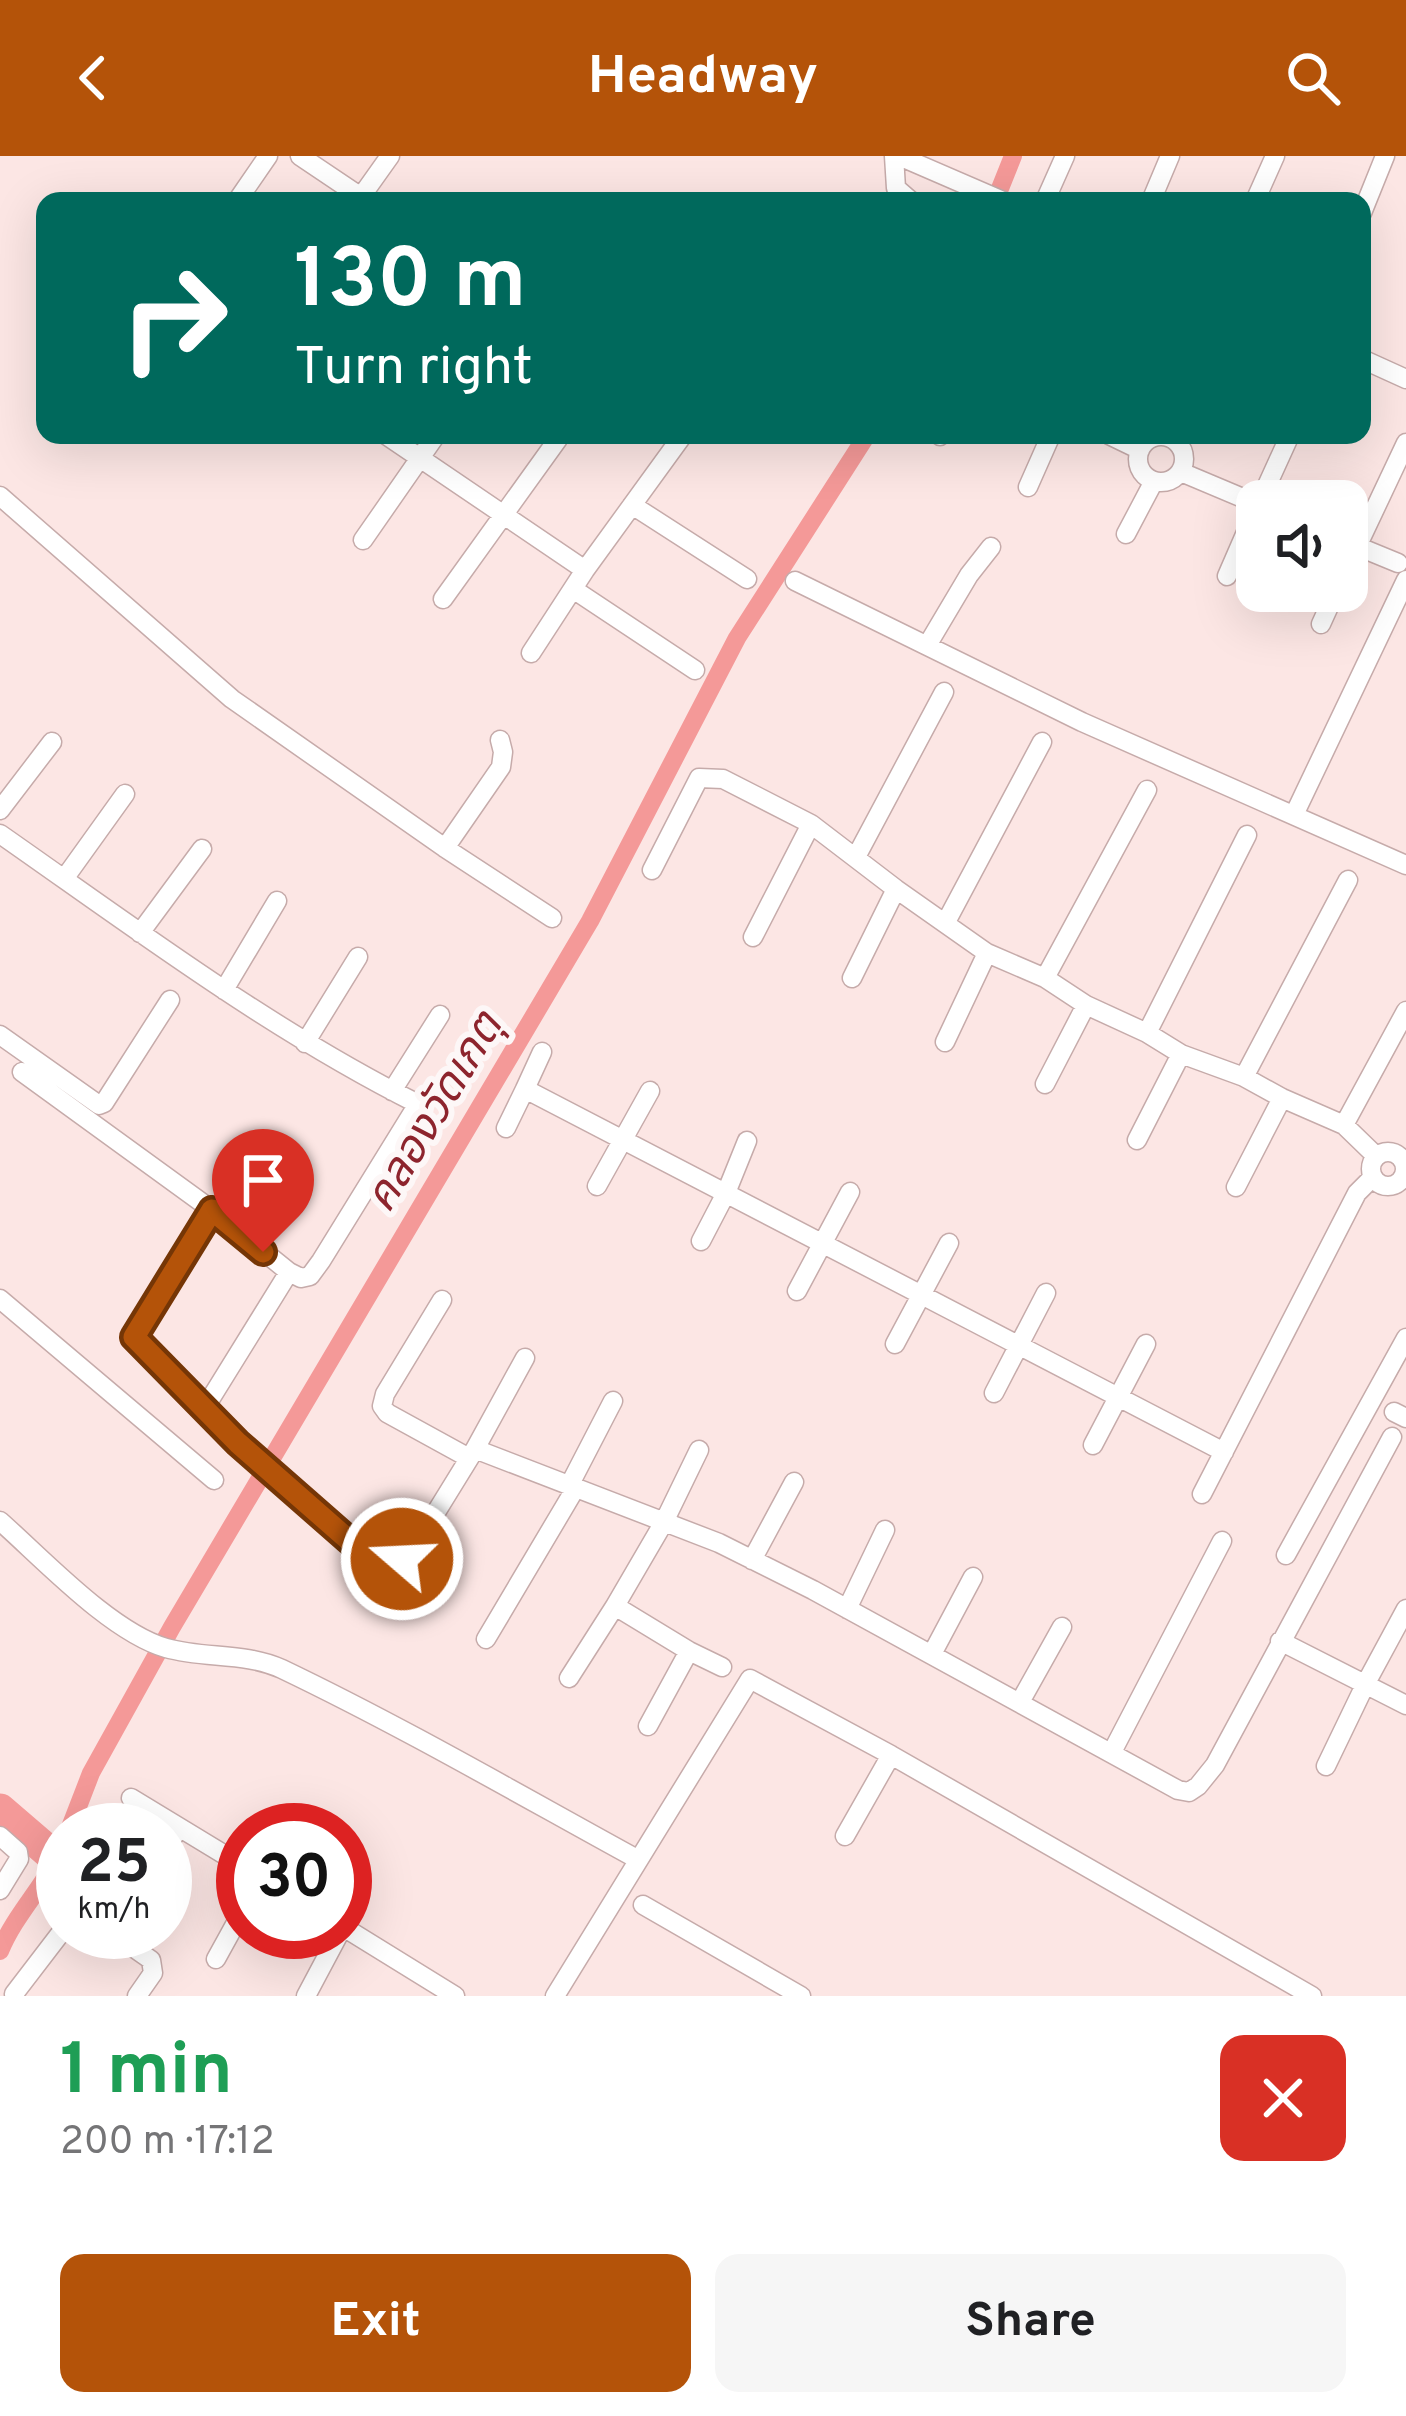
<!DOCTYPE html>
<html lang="en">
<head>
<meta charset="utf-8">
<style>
  body { margin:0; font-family:Overpass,"Noto Sans Thai",sans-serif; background:#f6f6f6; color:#202124; height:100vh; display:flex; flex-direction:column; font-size:45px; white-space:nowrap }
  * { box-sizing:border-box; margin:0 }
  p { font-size:39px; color:#757577 }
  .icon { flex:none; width:66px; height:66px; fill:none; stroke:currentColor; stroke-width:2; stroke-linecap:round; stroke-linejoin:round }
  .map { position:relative; height:1840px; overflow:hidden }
  .sheet { display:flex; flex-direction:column; background:#fff; flex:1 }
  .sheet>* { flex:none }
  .hud { position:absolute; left:36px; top:36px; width:1335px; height:252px; border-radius:24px; box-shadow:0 12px 48px #0002; background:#00695c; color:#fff; overflow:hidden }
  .controls { position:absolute; left:1236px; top:324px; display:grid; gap:24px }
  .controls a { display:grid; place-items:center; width:132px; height:132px; border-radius:24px; background:#fff; box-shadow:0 12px 48px #0002; font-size:60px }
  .speed { position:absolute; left:36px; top:1647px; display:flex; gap:24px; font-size:60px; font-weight:700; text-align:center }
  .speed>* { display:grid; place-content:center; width:156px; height:156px; border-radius:50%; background:#fff; box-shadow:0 12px 48px #0002; line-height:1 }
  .speed small { font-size:30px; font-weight:400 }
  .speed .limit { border:18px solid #d22; background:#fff; color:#111 }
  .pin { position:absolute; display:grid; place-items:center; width:102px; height:102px; color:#fff; margin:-123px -51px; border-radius:50% 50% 50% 0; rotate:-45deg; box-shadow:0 0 12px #0007 }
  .pin .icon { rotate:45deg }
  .me { position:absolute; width:132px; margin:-66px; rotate:289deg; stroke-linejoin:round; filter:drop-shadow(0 0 9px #0008) }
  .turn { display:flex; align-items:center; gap:42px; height:252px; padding:0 60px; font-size:54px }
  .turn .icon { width:156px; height:156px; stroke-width:2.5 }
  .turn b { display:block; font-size:84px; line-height:102px }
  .round { display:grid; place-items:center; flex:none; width:126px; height:126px; border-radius:24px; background:#f6f6f6 }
  .overview { display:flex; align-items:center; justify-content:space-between; height:204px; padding:0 60px }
  h1 { font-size:72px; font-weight:700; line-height:90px; color:#1e9e55 }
  .cta { display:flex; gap:24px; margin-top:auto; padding:24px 60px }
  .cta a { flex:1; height:138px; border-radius:24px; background:#b45309; color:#fff; font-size:48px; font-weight:700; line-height:138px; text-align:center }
  .cta a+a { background:#f6f6f6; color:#202124 }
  header { display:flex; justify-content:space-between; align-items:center; height:156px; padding:0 60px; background:#b45309; color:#fff; font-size:54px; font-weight:700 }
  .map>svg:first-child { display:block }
</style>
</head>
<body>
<header><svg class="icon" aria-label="back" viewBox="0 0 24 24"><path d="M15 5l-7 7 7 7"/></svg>Headway<svg class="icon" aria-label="search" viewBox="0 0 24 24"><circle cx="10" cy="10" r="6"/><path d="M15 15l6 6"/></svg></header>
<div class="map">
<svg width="1406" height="1840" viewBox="0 0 1406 1840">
  <rect width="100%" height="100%" fill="#fce6e4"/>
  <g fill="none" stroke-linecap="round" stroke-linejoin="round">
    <path stroke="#f49998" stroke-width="18" d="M 995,45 L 1013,0
      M 69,1674 L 91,1617 L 172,1471 L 590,765 L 737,482 L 867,279
      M 0,1795 C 16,1756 48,1727 63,1689"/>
    <path stroke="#f49998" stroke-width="33" d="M 0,1654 L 57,1703"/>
    <g stroke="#c6abaa" stroke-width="21">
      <path id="minor" d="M 300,0 L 361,41
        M 894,0 L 896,32 L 911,45
        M 899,0 L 1003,45
        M 237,45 L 268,0
        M 358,45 L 390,0
        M 1045,45 L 1065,0
        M 1151,45 L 1170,0
        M 1255,45 L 1275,0
        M 1362,57 L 1385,0
        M 1362,203 L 1406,223
        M 386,279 L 585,414
        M 1109,279 L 1140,294
        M 940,280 L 940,279
        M1138 303a23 23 0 1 1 46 0a23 23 0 1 1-46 0Z
        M 1181,316 L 1257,348
        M 1028,331 L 1051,279
        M 0,340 L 232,543 L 445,692 L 552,762
        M 1260,345 L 1290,279
        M 632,349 L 747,423
        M 1126,378 L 1154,325
        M 363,384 L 436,279
        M 1347,386 L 1398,407
        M 1347,412 L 1406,287
        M 1227,420 L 1257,351
        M 795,425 L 1082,566 L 1406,709
        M 573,433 L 695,514
        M 443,443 L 558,283
        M 1321,468 L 1336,435
        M 928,488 L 969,419 L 991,391
        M 531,497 L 585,414 L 683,279
        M 0,654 L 52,586
        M 1294,659 L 1406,424
        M 0,678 C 136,773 269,873 418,948 L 321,1105 L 310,1120 L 301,1122 L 289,1116 L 212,1054 L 22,916
        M 445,692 L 501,611 L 503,596 L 500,584
        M 856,701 L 944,536
        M 652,714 L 699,622 L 723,623 L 811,668 L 896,733 L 987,797 L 1045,822 L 1086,849 L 1147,877 L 1247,679
        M 64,723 L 125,638
        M 946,766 L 1042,586
        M 140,777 L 202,693
        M 753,781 L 811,668
        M 852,822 L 896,733
        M 1045,822 L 1147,634
        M 224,834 L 277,745
        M 1147,877 L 1181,898 L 1244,921 L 1282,942 L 1344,969 L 1376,1000
        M 0,879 L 99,949 L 104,947 L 170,844
        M 945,886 L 987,797
        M 305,887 L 358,801
        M 542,896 L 525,933 L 1224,1296
        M 1244,921 L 1348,724
        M 1045,928 L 1086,849
        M 392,935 L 440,859
        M 1344,969 L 1406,855
        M 506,972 L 525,933
        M 1137,984 L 1181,898
        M1371 1013a17 17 0 1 1 34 0a17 17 0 1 1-34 0Z
        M 597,1030 L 650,935
        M 1236,1031 L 1282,942
        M 212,1054 L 134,1181 L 238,1287 L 368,1401 C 389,1410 398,1406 414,1392 L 475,1293 L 719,1387 L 813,1434 L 1178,1634 L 1189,1636 L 1198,1630 L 1215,1609 L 1392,1281
        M 701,1085 L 726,1037 L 747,985
        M 797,1135 L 850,1036
        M 0,1143 L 214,1324
        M 442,1144 L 385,1238 L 382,1250 L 387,1257 L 469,1302
        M 895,1188 L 949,1087
        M 994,1237 L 1046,1137
        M 211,1242 L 289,1116
        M 1394,1256 L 1406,1262
        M 1093,1289 L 1146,1188
        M 475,1293 L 525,1202
        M 699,1294 L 664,1366 L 615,1450 L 689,1495 L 722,1511
        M 569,1330 L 613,1245
        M 1202,1338 L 1357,1037 L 1373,1021
        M 0,1365 C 44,1404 111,1476 166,1492 C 205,1503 245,1496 282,1513 C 403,1571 520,1639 637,1703
        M 1286,1399 L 1406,1182
        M 752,1404 L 794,1326
        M 847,1453 L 885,1374
        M 486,1483 L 575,1333
        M 1280,1485 L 1406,1549
        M 932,1498 L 973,1421
        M 569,1522 L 615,1450
        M 1020,1546 L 1062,1471
        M 648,1570 L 689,1495
        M 1112,1596 L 1222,1385
        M 1326,1610 L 1366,1527 L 1406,1453
        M 131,1642 L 243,1710
        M 0,1680 L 18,1696 L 19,1703 L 0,1734
        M 845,1680 L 891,1599
        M 165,1695 L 179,1671
        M 643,1749 L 801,1840
        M 345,1772 L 455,1840
        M 111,1776 L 151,1804 L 153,1817 L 137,1840
        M 216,1803 L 243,1754
        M 14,1838 L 63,1774
        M 306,1840 L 340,1776
        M 555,1840 L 750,1523 L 891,1599 L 1312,1840"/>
    </g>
    <use href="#minor" stroke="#fff" stroke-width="18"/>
  </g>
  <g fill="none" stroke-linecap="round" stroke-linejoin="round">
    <g stroke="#753606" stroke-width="30">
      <path id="route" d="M 263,1096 L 212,1054 L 134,1181 L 238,1287 L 368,1401 L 382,1407 L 402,1403"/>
    </g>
    <use href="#route" stroke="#b45309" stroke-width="21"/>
  </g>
  <g text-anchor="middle" stroke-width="12" stroke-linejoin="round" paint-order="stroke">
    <g font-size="45" font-style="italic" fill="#8d242d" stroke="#fdf7f7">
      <text transform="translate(432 955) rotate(-59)" y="16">คลองวัดเกตุ</text>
    </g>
  </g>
</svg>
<div class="controls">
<a><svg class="icon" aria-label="sound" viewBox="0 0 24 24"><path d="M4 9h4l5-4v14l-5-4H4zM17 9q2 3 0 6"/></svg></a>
</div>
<div class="speed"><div>25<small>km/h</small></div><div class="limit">30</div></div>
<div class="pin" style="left:263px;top:1096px;background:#d93025"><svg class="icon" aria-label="arrive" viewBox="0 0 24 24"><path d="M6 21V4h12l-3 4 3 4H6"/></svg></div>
<svg class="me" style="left:402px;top:1403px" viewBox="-20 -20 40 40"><circle r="17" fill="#b45309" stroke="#fff" stroke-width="3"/><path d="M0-11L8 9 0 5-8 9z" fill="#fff"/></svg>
<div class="hud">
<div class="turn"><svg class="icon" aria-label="right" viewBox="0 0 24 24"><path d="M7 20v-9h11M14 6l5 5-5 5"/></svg><div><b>130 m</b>Turn right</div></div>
</div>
</div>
<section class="sheet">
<div class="overview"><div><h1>1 min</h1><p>200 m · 17:12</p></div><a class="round" style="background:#d93025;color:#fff"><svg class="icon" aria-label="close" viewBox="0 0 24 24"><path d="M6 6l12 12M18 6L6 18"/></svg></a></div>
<div class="cta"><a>Exit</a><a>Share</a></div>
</section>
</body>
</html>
